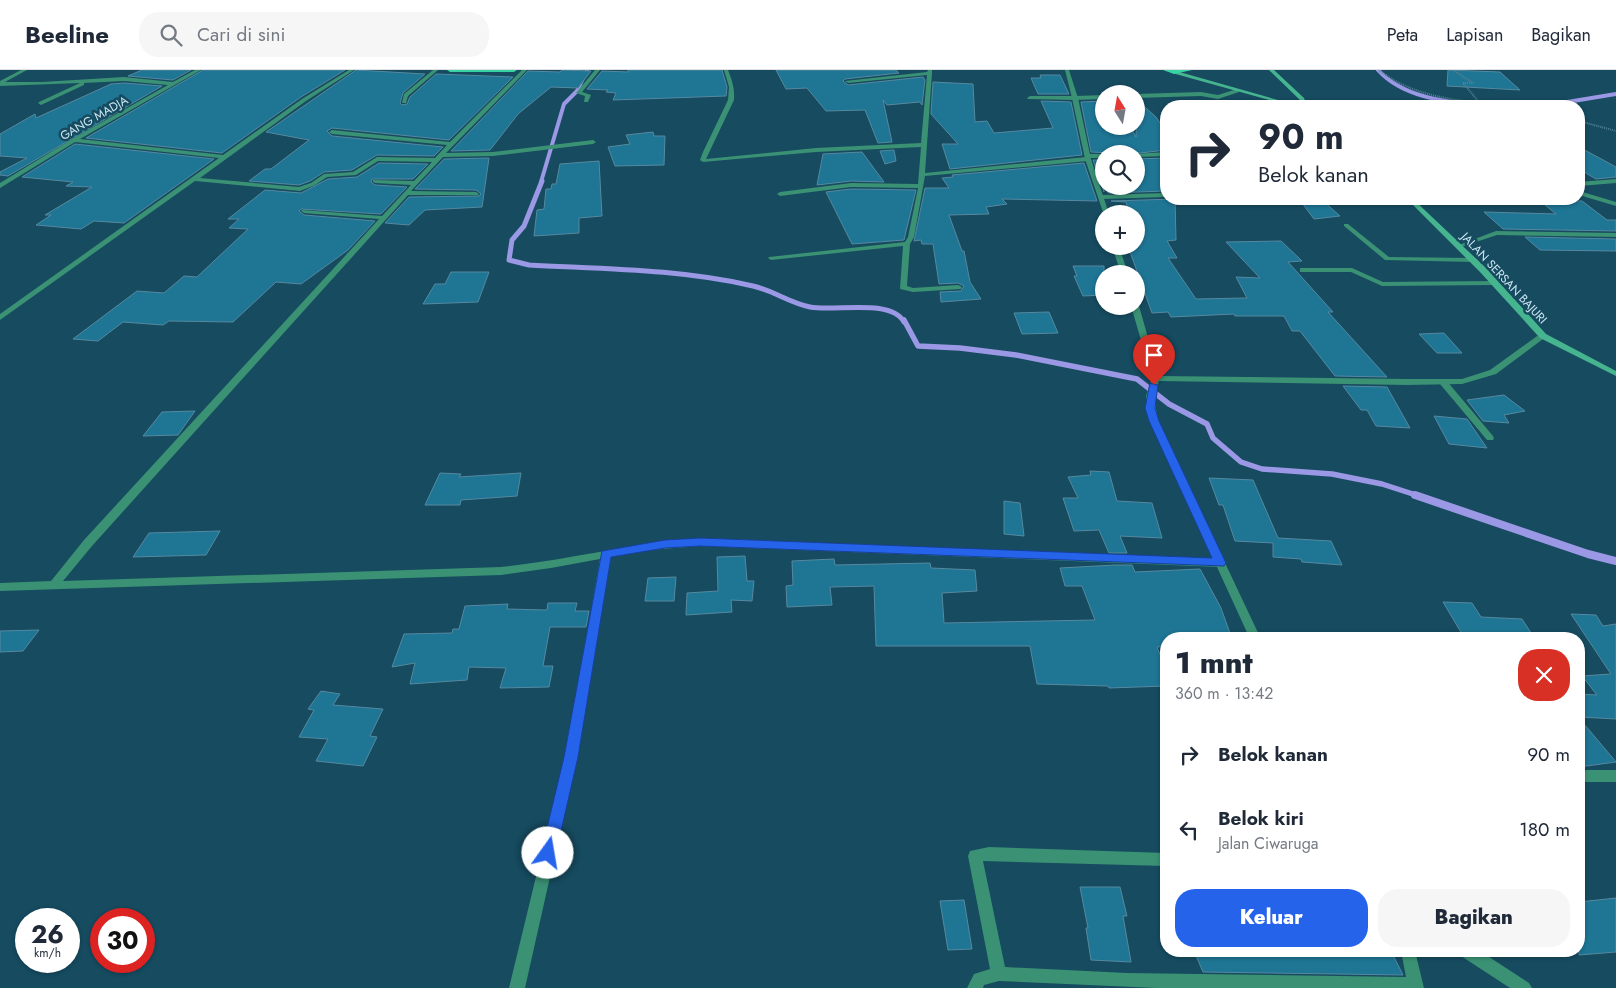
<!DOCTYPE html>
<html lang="id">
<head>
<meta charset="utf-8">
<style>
  body { margin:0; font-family:Jost,sans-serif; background:#f6f6f7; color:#1f2937; height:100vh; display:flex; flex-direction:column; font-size:19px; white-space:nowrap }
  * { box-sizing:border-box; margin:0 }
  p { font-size:16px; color:#747a83 }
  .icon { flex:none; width:28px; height:28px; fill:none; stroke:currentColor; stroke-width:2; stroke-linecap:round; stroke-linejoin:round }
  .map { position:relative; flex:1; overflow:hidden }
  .drawer { position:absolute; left:1160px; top:562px; width:425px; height:325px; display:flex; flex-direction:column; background:#fff; border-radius:20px; box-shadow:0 1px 4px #0004 }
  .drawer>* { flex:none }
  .top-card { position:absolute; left:1160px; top:30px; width:425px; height:105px; border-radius:20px; box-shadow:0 1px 4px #0004; background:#fff; color:#1f2937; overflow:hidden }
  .needle { width:32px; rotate:349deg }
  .fabs { position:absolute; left:1095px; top:15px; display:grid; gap:10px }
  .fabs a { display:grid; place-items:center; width:50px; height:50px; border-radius:50%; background:#fff; box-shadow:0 1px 4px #0004; font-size:25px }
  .speed { position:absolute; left:15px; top:838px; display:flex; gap:10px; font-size:25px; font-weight:700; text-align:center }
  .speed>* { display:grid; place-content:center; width:65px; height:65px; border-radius:50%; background:#fff; box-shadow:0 1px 4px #0004; line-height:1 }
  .speed small { font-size:12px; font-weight:400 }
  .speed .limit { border:8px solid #d22; background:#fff; color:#111 }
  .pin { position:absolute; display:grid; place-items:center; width:42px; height:42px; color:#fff; margin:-51px -21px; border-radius:50% 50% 50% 0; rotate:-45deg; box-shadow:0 0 5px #0007 }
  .pin .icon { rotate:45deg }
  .me { position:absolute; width:55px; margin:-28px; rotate:13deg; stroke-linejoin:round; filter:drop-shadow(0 0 4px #0008) }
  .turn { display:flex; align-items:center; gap:18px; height:105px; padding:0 15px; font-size:22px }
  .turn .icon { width:65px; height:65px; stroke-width:2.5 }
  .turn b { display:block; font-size:35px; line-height:42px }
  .round { display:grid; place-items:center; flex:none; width:52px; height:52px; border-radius:20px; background:#f6f6f7 }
  .summary { display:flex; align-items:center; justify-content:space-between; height:85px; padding:0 15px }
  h1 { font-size:30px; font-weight:800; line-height:38px }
  .cta { display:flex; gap:10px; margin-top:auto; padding:10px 15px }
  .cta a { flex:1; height:58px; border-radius:20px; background:#2563eb; color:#fff; font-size:20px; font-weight:800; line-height:58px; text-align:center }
  .cta a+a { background:#f6f6f7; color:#1f2937 }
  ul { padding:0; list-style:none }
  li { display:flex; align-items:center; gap:15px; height:75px; padding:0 15px }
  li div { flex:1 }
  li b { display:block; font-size:19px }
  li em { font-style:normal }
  header { display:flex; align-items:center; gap:30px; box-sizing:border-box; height:70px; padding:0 25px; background:#fff; border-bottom:1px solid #e0e1e3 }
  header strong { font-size:24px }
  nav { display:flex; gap:28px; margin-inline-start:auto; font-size:18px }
  .search { width:350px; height:45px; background:#f6f6f7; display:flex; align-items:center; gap:12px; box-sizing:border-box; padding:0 18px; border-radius:20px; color:#747a83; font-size:19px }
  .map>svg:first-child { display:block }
</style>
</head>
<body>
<header>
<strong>Beeline</strong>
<div class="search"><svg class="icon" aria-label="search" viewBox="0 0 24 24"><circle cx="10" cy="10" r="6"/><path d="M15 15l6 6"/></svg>Cari di sini</div>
<nav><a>Peta</a><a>Lapisan</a><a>Bagikan</a></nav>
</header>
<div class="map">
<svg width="1616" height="918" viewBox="0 0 1616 918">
  <rect width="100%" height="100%" fill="#164b60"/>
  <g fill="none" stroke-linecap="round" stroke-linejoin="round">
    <path stroke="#9b98e5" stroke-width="4" d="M 1378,0 C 1404,29 1449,32 1486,36
      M 1543,36 L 1616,24
      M 541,112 L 564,34 L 577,21 L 587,0"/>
    <path stroke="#9b98e5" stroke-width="5" d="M 542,111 L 524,156 L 512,170 L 509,190 L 529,195 C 603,199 680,199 753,216 C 772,220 790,233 810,237 C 834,242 891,228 904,252"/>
    <path stroke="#9b98e5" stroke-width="5.5" d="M 904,250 L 918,276 L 960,278 L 1016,285 L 1137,309 L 1169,334 L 1207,354 L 1213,368 L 1241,392 L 1262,399 L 1332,404 L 1382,414 L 1419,426"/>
    <path stroke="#9b98e5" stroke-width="8" d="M 1415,425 L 1588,484 L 1616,491"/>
  </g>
  <path fill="#1e7594" stroke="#5689a0" d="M 142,0 L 191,0 L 173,10 L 128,6 Z
    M 203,0 L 345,0 L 301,27 L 222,83 L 86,68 Z
    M 356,0 L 425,4 L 403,23 L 400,33 L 402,35 L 407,34 L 410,27 L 436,4 L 513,7 L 449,70 L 332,58 L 327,61 L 332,66 L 443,77 L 434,86 L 377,85 L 352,100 L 324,102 L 310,111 L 299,115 L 249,111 L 265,99 L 271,99 L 309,70 L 266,62 Z
    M 562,0 L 591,1 L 578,18 L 551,17 L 518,44 L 490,80 L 451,81 L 528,1 L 560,2 Z
    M 628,0 L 722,0 L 727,17 L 726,26 L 613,30 L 616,23 L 606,22 L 608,20 L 587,19 L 602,1 L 628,2 Z
    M 776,0 L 896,0 L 899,3 L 845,9 L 843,11 L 848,15 L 923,7 L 925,10 L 922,35 L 920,32 L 887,35 L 883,30 L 892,72 L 878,73 L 865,40 L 826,41 L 807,18 L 786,19 Z
    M 1448,0 L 1500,2 L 1520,20 L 1447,16 Z
    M 1040,5 L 1060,5 L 1069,24 L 1038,24 L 1031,8 L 1041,8 Z
    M 933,12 L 973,14 L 975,52 L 987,51 L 994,63 L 1053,58 L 1041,31 L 1071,32 L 1082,85 L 950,99 L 942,74 L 958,74 L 931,44 Z
    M 124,13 L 162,16 L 8,106 L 0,105 L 0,102 L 27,88 L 0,86 L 0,64 L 35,44 L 36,48 L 111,14 Z
    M 1137,30 L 1156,47 L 1166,62 L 1166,80 L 1132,84 L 1091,82 L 1081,32 L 1104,31 L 1104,56 L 1130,56 L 1136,67 Z
    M 653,62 L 654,66 L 665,66 L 664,95 L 615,96 L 608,77 L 630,74 L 626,65 Z
    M 75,74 L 214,89 L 124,153 L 94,151 L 81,159 L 36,155 L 51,145 L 45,145 L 92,117 L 66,116 L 73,112 L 22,107 Z
    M 1579,77 L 1616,97 L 1616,107 L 1596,109 L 1579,99 Z
    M 894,80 L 896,91 L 885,94 L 880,81 Z
    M 862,82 L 884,112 L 851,111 L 817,115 L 823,84 Z
    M 489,88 L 482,137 L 425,140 L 409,155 L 385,153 L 409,127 L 479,126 L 481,124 L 476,120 L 415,119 L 444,89 Z
    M 1166,88 L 1166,121 L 1108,123 L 1106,116 L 1136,116 L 1136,89 Z
    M 1093,90 L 1104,90 L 1104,122 Z
    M 599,91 L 602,146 L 579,148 L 579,163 L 534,166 L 537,140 L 544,139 L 546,119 L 551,119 L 552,114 L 556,114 L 560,94 Z
    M 379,93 L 428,94 L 413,109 L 372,109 L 371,112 L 375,115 L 407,117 L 381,144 L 301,139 L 299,141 L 304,145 L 375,151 L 348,180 L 301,214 L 276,212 L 233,252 L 169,251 L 163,255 L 123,252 L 98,271 L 73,269 L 137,221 L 164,223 L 184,206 L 197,207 L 248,159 L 229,158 L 239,149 L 228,149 L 265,120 L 301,123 L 328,109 L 357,107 Z
    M 1084,93 L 1097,131 L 1002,129 L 1007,134 L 986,137 L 989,144 L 949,145 L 962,181 L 964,181 L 970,212 L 981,229 L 941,232 L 940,222 L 961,221 L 964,216 L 958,213 L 939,214 L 933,174 L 922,174 L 921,170 L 914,171 L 925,118 L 949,118 L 942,108 L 953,107 L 952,105 Z
    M 851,119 L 916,120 L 904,170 L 852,174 L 826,122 Z
    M 1175,129 L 1176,170 L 1167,171 L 1177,188 L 1168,188 L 1196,229 L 1247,228 L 1236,207 L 1260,208 L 1226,172 L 1281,171 L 1302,191 L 1288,192 L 1333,242 L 1328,242 L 1387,307 L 1335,306 L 1300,261 L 1292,261 L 1284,246 L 1235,246 L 1234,244 L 1171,247 L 1168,242 L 1152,243 L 1129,179 L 1136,179 L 1136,144 L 1129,144 L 1126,132 L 1111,131 Z
    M 1299,129 L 1321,129 L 1340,146 L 1314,149 Z
    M 1539,130 L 1582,131 L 1607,150 L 1616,150 L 1616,161 L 1503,159 L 1484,142 L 1556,144 Z
    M 1525,167 L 1616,169 L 1616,181 L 1540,180 Z
    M 1073,196 L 1104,196 L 1104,225 L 1083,226 L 1074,206 L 1077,206 Z
    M 451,202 L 489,202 L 478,232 L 423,234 L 435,214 L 445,214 Z
    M 1049,242 L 1058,263 L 1022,264 L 1014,243 Z
    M 1444,263 L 1462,283 L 1437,283 L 1419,264 Z
    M 1343,316 L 1387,317 L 1410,358 L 1376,356 L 1367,340 L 1361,340 Z
    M 1504,325 L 1525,341 L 1504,345 L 1509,353 L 1483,351 L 1467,330 Z
    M 195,341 L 178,365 L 143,366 L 162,342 Z
    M 1434,346 L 1467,349 L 1487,378 L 1449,374 Z
    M 1090,401 L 1109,402 L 1117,431 L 1152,433 L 1162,468 L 1120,466 L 1127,483 L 1109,483 L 1099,460 L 1074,461 L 1063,428 L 1078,428 L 1068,407 L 1091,405 Z
    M 440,403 L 461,404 L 459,407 L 521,403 L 517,426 L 461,430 L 460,435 L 425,435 Z
    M 1209,408 L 1253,410 L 1278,468 L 1331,471 L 1342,495 L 1302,492 L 1301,489 L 1273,487 L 1273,473 L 1235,471 L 1223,435 L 1219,435 Z
    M 1004,431 L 1020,433 L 1024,466 L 1004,464 Z
    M 220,461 L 206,485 L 133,487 L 149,463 Z
    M 745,486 L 747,511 L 754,511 L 752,531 L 731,530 L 732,542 L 686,545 L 687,523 L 718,521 L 717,487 Z
    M 834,489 L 835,495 L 930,493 L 931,498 L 975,500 L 977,521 L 942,523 L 944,553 L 1095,550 L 1082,516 L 1065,516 L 1060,498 L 1115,495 L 1132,495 L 1135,502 L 1200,499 L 1221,538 L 1232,569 L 1166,569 L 1166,576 L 1157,577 L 1166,600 L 1166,616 L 1109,618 L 1108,616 L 1037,614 L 1030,576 L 876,576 L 874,516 L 830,517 L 832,535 L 787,537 L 786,516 L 793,515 L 792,491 Z
    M 676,507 L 674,531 L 645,531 L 648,508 Z
    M 1443,532 L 1472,533 L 1481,547 L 1522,549 L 1535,569 L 1465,569 Z
    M 548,533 L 577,533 L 575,541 L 589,541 L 586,557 L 550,557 L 543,596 L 553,596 L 549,617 L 500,618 L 506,598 L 469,597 L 467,610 L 410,614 L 415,593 L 392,597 L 404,564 L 452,563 L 453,559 L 459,559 L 465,536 L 508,534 L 507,539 L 547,540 Z
    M 1571,544 L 1596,545 L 1603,556 L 1616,554 L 1616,649 L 1579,647 L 1579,624 L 1597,625 L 1582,606 L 1611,604 Z
    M 39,560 L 23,581 L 0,582 L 0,561 Z
    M 321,621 L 340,624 L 333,635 L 383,639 L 370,666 L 377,667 L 363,696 L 316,691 L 328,669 L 299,667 L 314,640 L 308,639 Z
    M 1579,648 L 1616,692 L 1579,697 Z
    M 1080,817 L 1120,817 L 1127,846 L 1123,846 L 1131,892 L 1091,890 L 1086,858 L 1088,858 Z
    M 1616,828 L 1616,882 L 1579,885 L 1579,832 Z
    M 964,830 L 972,879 L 948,880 L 940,831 Z
    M 1194,881 L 1366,885 L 1365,881 L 1391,881 L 1403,905 L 1203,902 Z"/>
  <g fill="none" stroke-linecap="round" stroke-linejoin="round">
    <path stroke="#558093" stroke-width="2" stroke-dasharray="1 1" stroke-linecap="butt" d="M 1379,0 C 1416,29 1460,30 1505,36
      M 1453,0 L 1473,13
      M 1474,13 L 1463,13 L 1479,32
      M 1579,51 L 1616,61"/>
    <path fill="#3a9173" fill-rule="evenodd" d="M 595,0 L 600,0 L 582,22 L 591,25 L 588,32 L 584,32 L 585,26 L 576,23 Z
      M 1030,26 L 1075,26 L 1078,28 L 1075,30 L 1028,29 L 1027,28 Z
      M 1344,154 L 1348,154 L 1389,187 L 1474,188 L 1478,190 L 1474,192 L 1385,190 L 1344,156 Z
      M 1443,309 L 1446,310 L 1493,366 L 1494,368 L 1493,370 L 1487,370 L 1440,314 L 1440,310 Z"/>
    <path fill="#3a9173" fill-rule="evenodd" d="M 21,0 L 27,0 L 5,12 L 42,12 L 124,7 L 173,12 L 195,0 L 201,0 L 80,69 L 223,85 L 302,29 L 349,0 L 354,0 L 306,31 L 200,108 L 299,117 L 311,113 L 324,104 L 353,102 L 377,87 L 435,88 L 447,75 L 332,64 L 329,62 L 332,60 L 450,72 L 522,0 L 527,0 L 446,83 L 493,82 L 593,70 L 596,72 L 593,74 L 493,86 L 443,87 L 411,121 L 476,122 L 479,124 L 478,125 L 408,125 L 92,476 L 63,511 L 501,497 C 568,490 633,473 700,468 L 1220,489 L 1224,490 L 1225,493 L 1224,496 L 1220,497 L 700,476 L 650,480 L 611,487 L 577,687 L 525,918 L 509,918 L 565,687 L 600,489 L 551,498 L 501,505 L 0,521 L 0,513 L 51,511 L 84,470 L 379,149 L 304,143 L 301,141 L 302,140 L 382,146 L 411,115 L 375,113 L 373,112 L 373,110 L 414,111 L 432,92 L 378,91 L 356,105 L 327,107 L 315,115 L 300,121 L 195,111 L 0,250 L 0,244 L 219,88 L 75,72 L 0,118 L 0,113 L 72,69 L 168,15 L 124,11 L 84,13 L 84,15 L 41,35 L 38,33 L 39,32 L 80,13 L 0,16 L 0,11 Z
      M 433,0 L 438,0 L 408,26 L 406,33 L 402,33 L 404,24 Z
      M 724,0 L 728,0 C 732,10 735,19 734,30 L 706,89 L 816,78 L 921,73 L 927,5 L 848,13 L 845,11 L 927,2 L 928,0 L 932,0 L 932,3 L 925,103 L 1086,87 L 1085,86 L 1088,84 L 1104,84 L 1104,88 L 1090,88 L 1090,90 L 1088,91 L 925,106 L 914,167 L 910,174 L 907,216 L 913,218 L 958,215 L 962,217 L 961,219 L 913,222 L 900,219 L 903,176 L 771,190 L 768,188 L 769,187 L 905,172 L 908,167 L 918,118 L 851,117 L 780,126 L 777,124 L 780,122 L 851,113 L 918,114 L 921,77 L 816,82 L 703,92 L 700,90 L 703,82 L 728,30 L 729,17 Z
      M 1237,19 L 1239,22 L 1218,29 L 1201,26 L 1136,28 L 1136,24 L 1201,22 L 1218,25 Z
      M 1104,25 L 1104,29 L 1075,30 L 1072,28 L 1075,26 Z
      M 1166,82 L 1166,86 L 1136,87 L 1136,84 L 1134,84 Z
      M 1616,109 L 1616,113 L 1579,116 L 1579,112 Z
      M 1579,121 L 1616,132 L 1616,136 L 1579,125 Z
      M 1166,123 L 1166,127 L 1101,129 L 1098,127 L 1101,125 Z
      M 1496,161 L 1616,163 L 1616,167 L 1497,165 L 1461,177 L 1456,176 Z
      M 1300,198 L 1352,198 L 1383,212 L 1494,211 L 1498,213 L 1494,215 L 1382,216 L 1351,202 L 1300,202 Z
      M 1579,700 L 1616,700 L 1616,712 L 1579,712 Z
      M 989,777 L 1166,783 L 1166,796 L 983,791 L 1005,897 L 1127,903 L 1406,907 L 1401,881 L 1415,881 L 1424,918 L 1156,918 L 999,911 L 984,915 L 983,918 L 967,918 L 974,904 L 990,899 L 968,786 L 970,781 Z"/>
    <path fill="#3a9173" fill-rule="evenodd" d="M 1065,0 L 1069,0 L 1078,28 L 1091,89 L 1109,144 L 1104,144 L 1104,145 L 1085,89 L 1072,28 Z
      M 1112,176 L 1119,176 L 1128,204 L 1121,204 Z
      M 1136,234 L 1139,236 L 1159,306 L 1407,309 L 1462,309 L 1490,300 L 1540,264 L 1543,264 L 1547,266 L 1496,304 L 1462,314 L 1407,315 L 1159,311 L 1154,326 L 1158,351 L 1261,569 L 1250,569 L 1150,351 L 1146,326 L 1152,308 L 1131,236 L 1136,236 Z
      M 1459,881 L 1480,881 L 1529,913 L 1532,918 L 1510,918 L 1461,886 Z"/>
    <path fill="#46b58f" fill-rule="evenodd" d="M 1269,0 L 1274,0 L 1304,28 L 1307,36 L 1303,36 L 1300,30 Z
      M 1172,1 L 1176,1 L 1299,36 L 1291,36 L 1172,3 Z
      M 1407,129 L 1413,129 L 1486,198 L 1546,264 L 1616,301 L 1616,306 L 1540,268 L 1480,202 Z"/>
    <path fill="#37d3a3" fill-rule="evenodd" d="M 447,0 L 517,0 L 514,2 L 450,2 Z
      M 1163,0 L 1192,0 L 1174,4 Z"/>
  </g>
  <path fill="#2563eb" stroke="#184099" d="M 1150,313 L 1158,315 L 1155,338 L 1159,351 L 1226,493 L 1224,496 L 700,476 L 665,478 L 611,487 L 578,687 L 556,783 L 554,789 L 548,791 L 543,789 L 541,783 L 564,687 L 602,481 L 665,470 L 700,468 L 1212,488 L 1149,351 L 1145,338 Z"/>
  <g text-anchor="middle" stroke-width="5" stroke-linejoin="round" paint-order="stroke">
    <g font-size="12" fill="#cde7f4" stroke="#164b60">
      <text transform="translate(94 48) rotate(-30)" y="4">GANG MADJA</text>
      <text transform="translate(1504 208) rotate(47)" y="4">JALAN SERSAN BAJURI</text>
    </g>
  </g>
</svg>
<div class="fabs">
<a><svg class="needle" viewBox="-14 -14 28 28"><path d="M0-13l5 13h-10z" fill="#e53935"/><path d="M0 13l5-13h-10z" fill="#747a83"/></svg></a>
<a><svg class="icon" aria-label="search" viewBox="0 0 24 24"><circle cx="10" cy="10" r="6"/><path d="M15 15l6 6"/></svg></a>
<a>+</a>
<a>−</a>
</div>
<div class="speed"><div>26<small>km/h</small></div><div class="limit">30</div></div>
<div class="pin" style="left:1154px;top:315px;background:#d93025"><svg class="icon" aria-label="arrive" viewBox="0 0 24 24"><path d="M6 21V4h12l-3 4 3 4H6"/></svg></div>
<svg class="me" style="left:548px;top:783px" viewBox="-20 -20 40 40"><circle r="19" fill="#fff"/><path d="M0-13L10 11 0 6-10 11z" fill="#2563eb"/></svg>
<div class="top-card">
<div class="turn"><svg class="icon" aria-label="right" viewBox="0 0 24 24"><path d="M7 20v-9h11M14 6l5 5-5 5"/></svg><div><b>90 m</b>Belok kanan</div></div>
</div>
<section class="drawer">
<div class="summary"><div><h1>1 mnt</h1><p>360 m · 13:42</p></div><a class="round" style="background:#d93025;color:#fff"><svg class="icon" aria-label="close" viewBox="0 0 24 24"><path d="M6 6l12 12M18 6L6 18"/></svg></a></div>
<ul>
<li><svg class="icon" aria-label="right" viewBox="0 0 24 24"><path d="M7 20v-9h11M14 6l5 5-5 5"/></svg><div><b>Belok kanan</b></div><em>90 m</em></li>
<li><svg class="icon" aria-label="left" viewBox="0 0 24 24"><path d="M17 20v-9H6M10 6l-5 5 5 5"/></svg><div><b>Belok kiri</b><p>Jalan Ciwaruga</p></div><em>180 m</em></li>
</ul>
<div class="cta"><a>Keluar</a><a>Bagikan</a></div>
</section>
</div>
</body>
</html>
